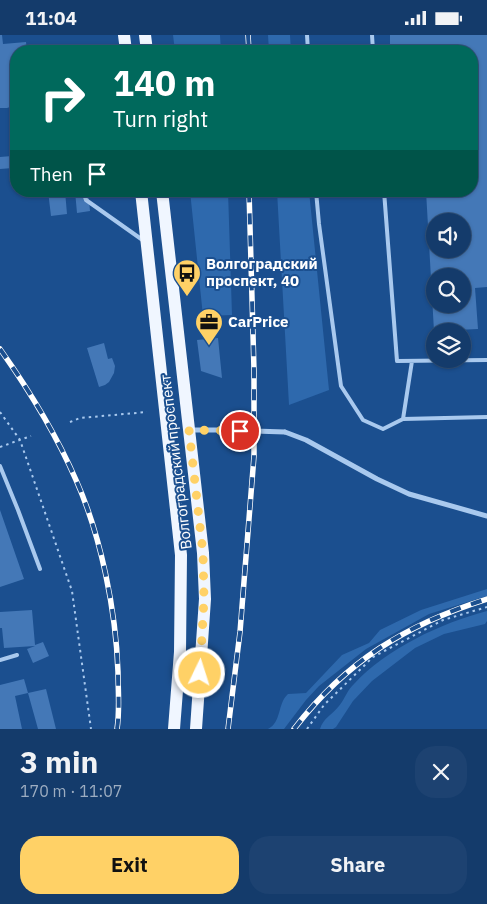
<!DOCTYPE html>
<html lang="en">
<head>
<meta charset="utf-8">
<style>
  body { margin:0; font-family:"IBM Plex Sans",sans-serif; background:#1d4271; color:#f1f3f6; height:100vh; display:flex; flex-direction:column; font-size:19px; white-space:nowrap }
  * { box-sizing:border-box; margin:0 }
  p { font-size:16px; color:#9dadc1 }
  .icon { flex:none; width:28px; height:28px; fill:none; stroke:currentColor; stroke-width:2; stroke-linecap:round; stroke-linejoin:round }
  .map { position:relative; height:694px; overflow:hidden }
  .sheet { display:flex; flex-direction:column; background:#143b6b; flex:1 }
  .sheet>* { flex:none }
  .banner { position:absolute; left:10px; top:10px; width:468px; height:152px; border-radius:20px; box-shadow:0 1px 4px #0004,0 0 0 1px #33557e; background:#00695c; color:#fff; overflow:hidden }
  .controls { position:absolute; left:426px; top:178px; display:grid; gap:10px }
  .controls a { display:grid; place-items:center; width:45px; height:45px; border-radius:50%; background:#143b6b; box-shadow:0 1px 4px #0004,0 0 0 1px #33557e; font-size:25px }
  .pin { position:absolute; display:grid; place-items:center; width:42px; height:42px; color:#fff; margin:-21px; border:2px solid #fff; border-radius:50%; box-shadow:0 1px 5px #0007 }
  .me { position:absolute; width:55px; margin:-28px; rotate:4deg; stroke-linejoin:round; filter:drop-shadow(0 0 4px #0008) }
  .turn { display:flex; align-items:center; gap:18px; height:105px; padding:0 20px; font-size:22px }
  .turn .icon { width:65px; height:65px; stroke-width:2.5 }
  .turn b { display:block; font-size:35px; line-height:42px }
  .then { display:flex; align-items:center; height:48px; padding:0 20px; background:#0003; gap:10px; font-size:19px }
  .round { display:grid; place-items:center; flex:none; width:52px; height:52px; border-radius:20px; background:#1d4271 }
  .overview { display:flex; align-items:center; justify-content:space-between; height:85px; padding:0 20px }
  h1 { font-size:30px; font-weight:700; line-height:38px }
  .action { display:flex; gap:10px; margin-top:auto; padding:10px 20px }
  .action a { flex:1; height:58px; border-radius:20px; background:#ffd166; color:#111; font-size:20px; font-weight:700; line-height:58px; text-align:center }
  .action a+a { background:#1d4271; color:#f1f3f6 }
  .status { display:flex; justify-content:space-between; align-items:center; height:35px; padding:0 25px; background:#143b6b; direction:ltr }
  .status svg { height:14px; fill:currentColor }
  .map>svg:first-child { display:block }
</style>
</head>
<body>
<div class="status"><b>11:04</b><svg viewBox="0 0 49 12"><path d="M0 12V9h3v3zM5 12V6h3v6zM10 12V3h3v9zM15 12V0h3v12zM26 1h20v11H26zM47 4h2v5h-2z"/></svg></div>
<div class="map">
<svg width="487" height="694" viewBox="0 0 487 694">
  <rect width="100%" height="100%" fill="#1b4f8f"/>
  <path fill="#2e69ad" d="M 173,0 L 220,0 L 221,16 L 175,16 Z
    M 268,0 L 290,0 L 291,16 L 269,16 Z
    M 190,156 L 228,156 L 232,280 L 203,281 Z
    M 277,156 L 309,156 L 329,355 L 289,370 Z
    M 487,554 L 487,561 L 429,579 L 366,614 L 319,651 L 306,665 L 284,694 L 268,694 C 282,687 277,669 288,659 L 306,658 L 342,620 L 369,608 L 380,595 L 421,575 Z
    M 487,576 L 487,586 L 485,589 L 444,599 L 415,613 L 372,646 L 353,666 L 336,692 L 333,694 L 320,694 C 323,683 333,679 339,671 C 345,664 347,655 354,649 C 386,614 441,588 487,576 Z"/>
  <path fill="#4478b7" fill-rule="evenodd" d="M 0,0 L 2,0 L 3,9 L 26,7 L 27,16 L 16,16 L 16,70 L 7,73 L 0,73 Z
    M 390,0 L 487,0 L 487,252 L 475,253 L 478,294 L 434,296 L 426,156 L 471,156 L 471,16 L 390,16 ZM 435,186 L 462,186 L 462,214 L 435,214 ZM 435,241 L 462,241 L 462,269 L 435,269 Z
    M 12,121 L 13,133 L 0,134 L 0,122 Z
    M 48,156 L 65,156 L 67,179 L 51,181 Z
    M 75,156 L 88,156 L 90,176 L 77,178 Z
    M 218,303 L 222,343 L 201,336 L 197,305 Z
    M 104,308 L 108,324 L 112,323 L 115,331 L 114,338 L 109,347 L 105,350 L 99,352 L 87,313 Z
    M 0,475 L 24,544 L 0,552 Z
    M 32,575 L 35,610 L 43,607 L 49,621 L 33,628 L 27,614 L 35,611 L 4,613 L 2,593 L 0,593 L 0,577 Z
    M 24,644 L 28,658 L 15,661 L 22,694 L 0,694 L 0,650 Z
    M 46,654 L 56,694 L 38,694 L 28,658 Z"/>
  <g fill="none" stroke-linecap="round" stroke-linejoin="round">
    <path stroke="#a9c9ee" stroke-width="2" stroke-dasharray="2.5 4" stroke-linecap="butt" d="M 0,377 L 20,405 L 72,556 L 91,694
      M 70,387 L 80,383 L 147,377
      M 0,412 L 31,401
      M 307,694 L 324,670 L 373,622 L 443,585 L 487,572"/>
    <path stroke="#a9c9ee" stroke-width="4" d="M 307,0 L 308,16
      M 372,0 L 373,16
      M 83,156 L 86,165 L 144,206
      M 316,156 L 319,189 L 341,351 L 363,385 L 383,394 L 403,384 L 412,326
      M 384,156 L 397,326 L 487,325
      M 403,384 L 487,382
      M 0,431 L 18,475 L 40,534
      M 0,625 L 17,620"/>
    <path stroke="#a9c9ee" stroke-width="5" d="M 189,395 L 225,395
      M 285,397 L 306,405 L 377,444 L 409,459 L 487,481"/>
    <path stroke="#f0f6ff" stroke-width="12" d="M 124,0 L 126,16
      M 145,0 L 147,16
      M 141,156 L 181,520 L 180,617 L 174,694
      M 162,156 L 203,518 L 205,564 L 196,694"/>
    <g stroke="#fff" stroke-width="5.5">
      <path id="rail" d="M 248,0 L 249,16
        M 0,314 C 29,355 56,399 76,445 C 101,501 116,576 118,637 C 118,656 120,675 117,694
        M 228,694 L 240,597 L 254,421 L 254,335 L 249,156
        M 294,694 C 346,626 407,589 487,564"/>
    </g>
    <use href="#rail" stroke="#1b4f8f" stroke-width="4" stroke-dasharray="11" stroke-linecap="butt"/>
    <path stroke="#a9c9ee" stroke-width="5" d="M 225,395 L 285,397"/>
  </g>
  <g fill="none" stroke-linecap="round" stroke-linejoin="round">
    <path stroke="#ffd166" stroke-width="9" stroke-dasharray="0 16.2" d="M 200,638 L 204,564 L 203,518 L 189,395 L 240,396"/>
  </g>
  <defs>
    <g id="bus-pin" transform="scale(1.4375)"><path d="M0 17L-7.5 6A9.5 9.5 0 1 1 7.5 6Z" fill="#ffd166" stroke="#1b4f8f"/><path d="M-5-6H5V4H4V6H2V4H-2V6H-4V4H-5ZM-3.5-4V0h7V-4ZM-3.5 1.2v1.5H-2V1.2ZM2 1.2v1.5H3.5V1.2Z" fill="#111"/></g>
    <g id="office-pin" transform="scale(1.4375)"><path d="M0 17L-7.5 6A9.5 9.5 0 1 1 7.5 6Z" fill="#ffd166" stroke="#1b4f8f"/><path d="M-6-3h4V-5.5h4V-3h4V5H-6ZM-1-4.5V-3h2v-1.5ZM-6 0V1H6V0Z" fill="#111"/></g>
  </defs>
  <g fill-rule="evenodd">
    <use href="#bus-pin" x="187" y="238"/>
    <use href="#office-pin" x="209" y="287"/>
  </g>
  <g text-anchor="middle" stroke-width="4" stroke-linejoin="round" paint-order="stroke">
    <g font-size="15" font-weight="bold" fill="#fff" stroke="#1b4f8f" text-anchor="start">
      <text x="206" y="234">Волгоградский<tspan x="206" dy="17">проспект, 40</tspan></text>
      <text x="228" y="292">CarPrice</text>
    </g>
    <g font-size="15" fill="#fff" stroke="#1b4f8f">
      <text transform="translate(176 427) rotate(-97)" y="5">Волгоградский проспект</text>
    </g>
  </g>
</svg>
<div class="controls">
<a><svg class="icon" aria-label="sound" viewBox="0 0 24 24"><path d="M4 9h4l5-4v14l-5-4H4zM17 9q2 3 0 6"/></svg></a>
<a><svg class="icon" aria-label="search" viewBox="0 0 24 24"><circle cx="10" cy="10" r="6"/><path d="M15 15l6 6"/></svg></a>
<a><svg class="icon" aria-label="layers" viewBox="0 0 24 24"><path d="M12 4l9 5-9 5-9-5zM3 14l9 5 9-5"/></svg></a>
</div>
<div class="pin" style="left:240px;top:396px;background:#d93025"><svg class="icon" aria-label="arrive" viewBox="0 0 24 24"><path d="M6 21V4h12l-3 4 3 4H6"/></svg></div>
<svg class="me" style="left:200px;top:638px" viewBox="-20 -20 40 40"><circle r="17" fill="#ffd166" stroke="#fff" stroke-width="3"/><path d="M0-11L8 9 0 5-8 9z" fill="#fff"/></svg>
<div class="banner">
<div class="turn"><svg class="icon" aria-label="right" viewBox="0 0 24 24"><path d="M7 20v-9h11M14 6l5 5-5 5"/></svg><div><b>140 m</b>Turn right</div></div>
<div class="then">Then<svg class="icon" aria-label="arrive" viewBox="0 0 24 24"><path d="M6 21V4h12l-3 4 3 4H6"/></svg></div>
</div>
</div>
<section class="sheet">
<div class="overview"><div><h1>3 min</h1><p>170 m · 11:07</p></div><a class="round"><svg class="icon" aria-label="close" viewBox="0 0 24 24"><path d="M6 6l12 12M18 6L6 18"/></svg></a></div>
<div class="action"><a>Exit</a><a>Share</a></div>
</section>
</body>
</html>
